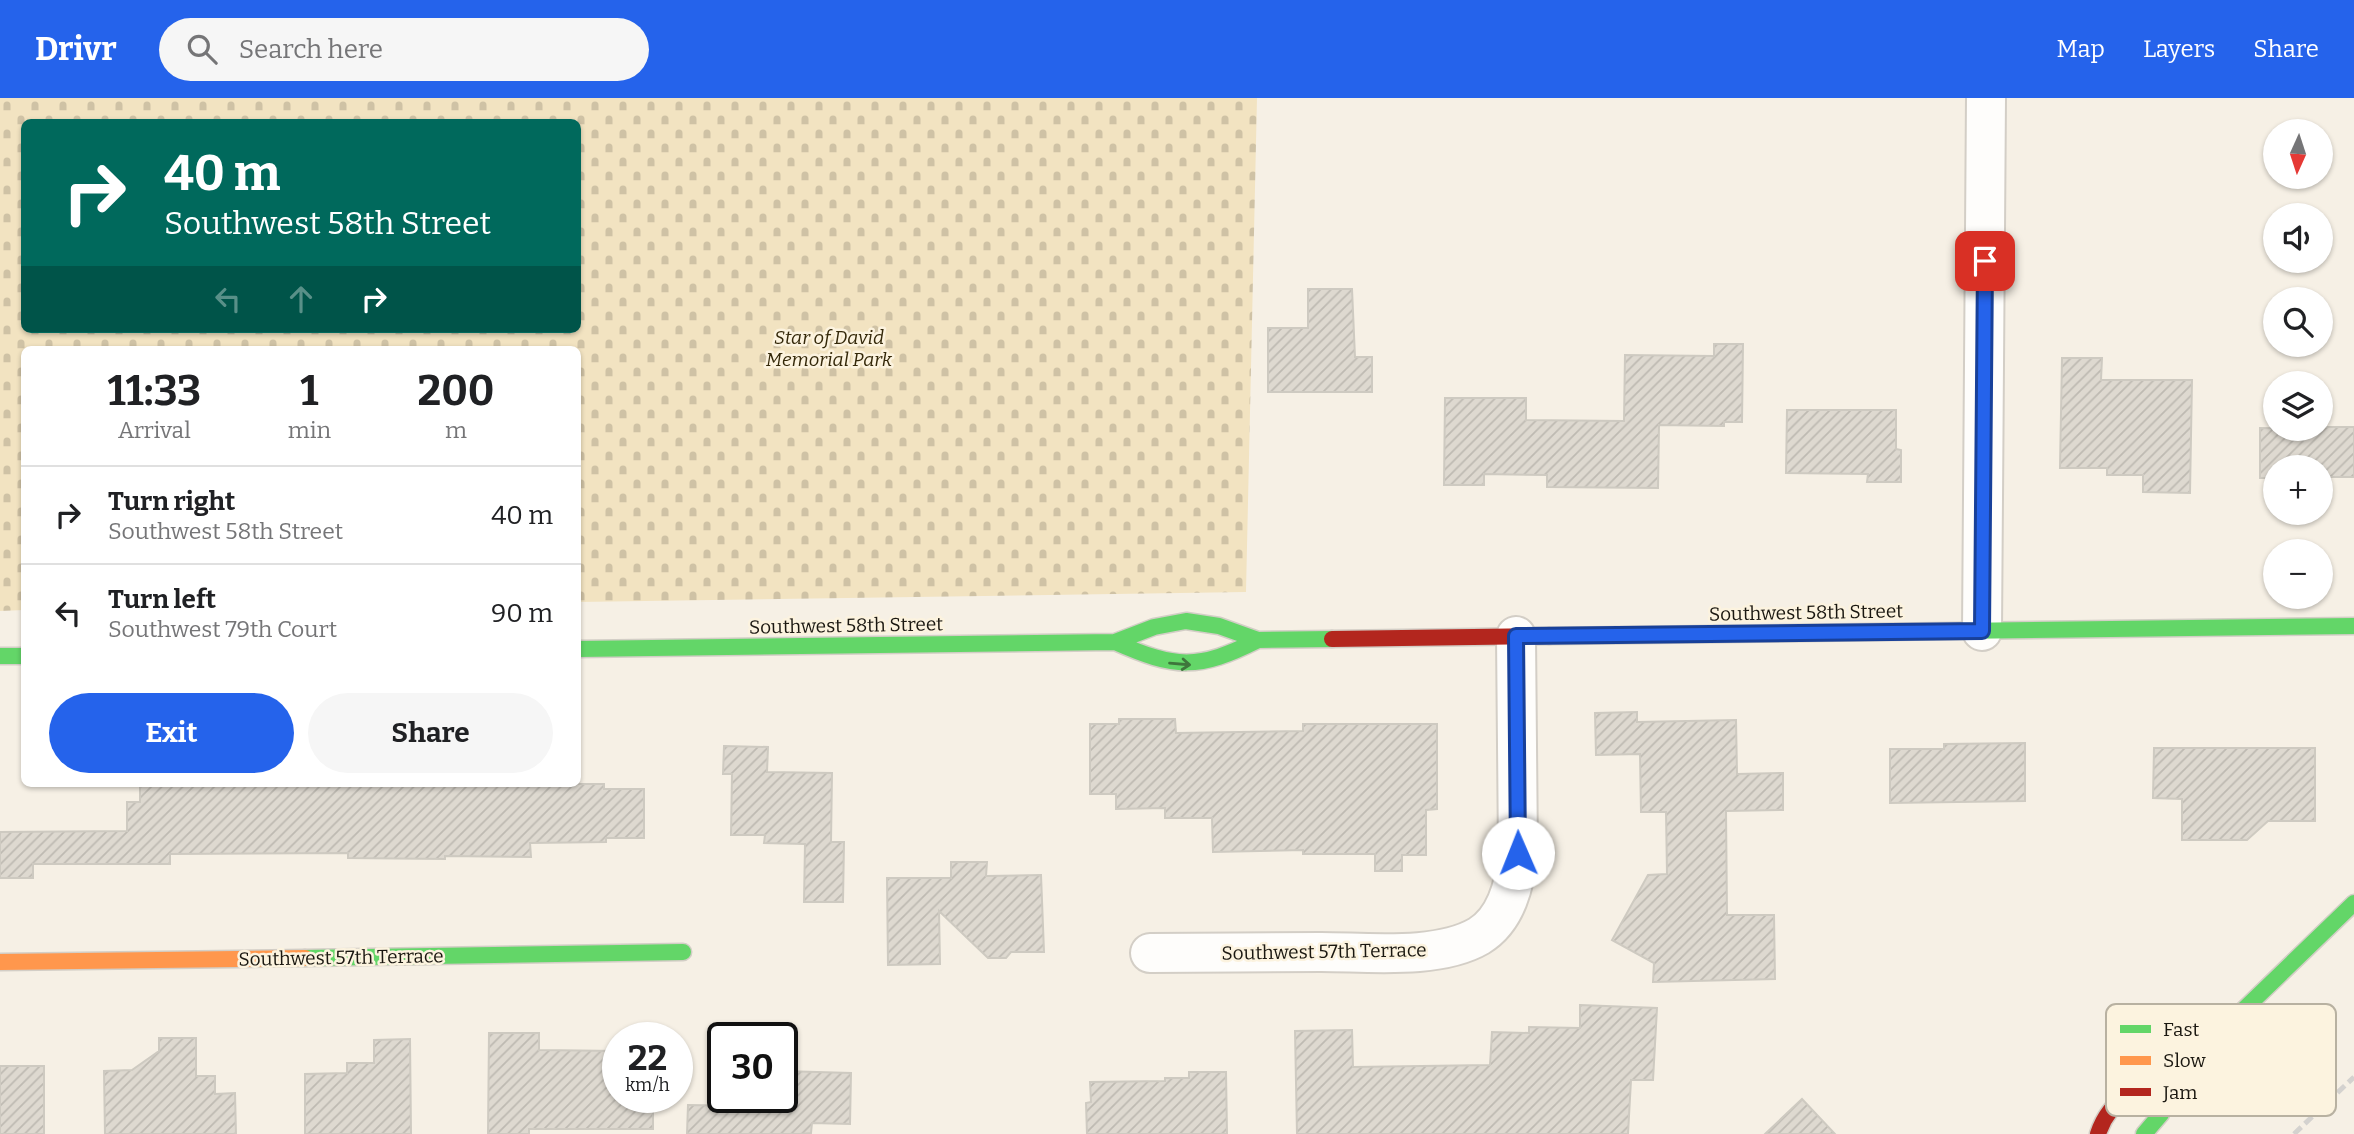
<!DOCTYPE html>
<html lang="en">
<head>
<meta charset="utf-8">
<style>
  body { margin:0; font-family:Bitter,serif; background:#f6f6f6; color:#202124; height:100vh; display:flex; flex-direction:column; font-size:26px; white-space:nowrap }
  * { box-sizing:border-box; margin:0 }
  p { font-size:23px; color:#757577 }
  .icon { flex:none; width:38px; height:38px; fill:none; stroke:currentColor; stroke-width:2; stroke-linecap:round; stroke-linejoin:round }
  .map { position:relative; flex:1; overflow:hidden }
  .details { position:absolute; left:21px; top:248px; width:560px; height:441px; display:flex; flex-direction:column; background:#fff; border-radius:10px; box-shadow:0 2px 5px #0004 }
  .details>* { flex:none }
  .guide { position:absolute; left:21px; top:21px; width:560px; height:214px; border-radius:10px; box-shadow:0 2px 5px #0004; background:#00695c; color:#fff; overflow:hidden }
  .needle { width:46px; rotate:183deg }
  .controls { position:absolute; left:2263px; top:21px; display:grid; gap:14px }
  .controls a { display:grid; place-items:center; width:70px; height:70px; border-radius:50%; background:#fff; box-shadow:0 2px 5px #0004; font-size:35px }
  .speed { position:absolute; left:602px; top:924px; display:flex; gap:14px; font-size:35px; font-weight:700; text-align:center }
  .speed>* { display:grid; place-content:center; width:91px; height:91px; border-radius:50%; background:#fff; box-shadow:0 2px 5px #0004; line-height:1 }
  .speed small { font-size:18px; font-weight:400 }
  .speed .limit { border:4px solid #111; border-radius:10px; background:#fff; color:#111 }
  .pin { position:absolute; display:grid; place-items:center; width:60px; height:60px; color:#fff; margin:-30px; border-radius:14px; box-shadow:0 4px 10px #0006 }
  .me { position:absolute; width:77px; margin:-38px; rotate:359deg; stroke-linejoin:round; filter:drop-shadow(0 0 5px #0008) }
  .turn { display:flex; align-items:center; gap:24px; height:147px; padding:0 28px; font-size:32px }
  .turn .icon { width:91px; height:91px; stroke-width:2.5 }
  .turn b { display:block; font-size:49px; line-height:60px }
  .lanes { display:flex; align-items:center; height:66px; padding:0 28px; background:#0003; justify-content:center; gap:35px; direction:ltr }
  .lanes .off { opacity:.35 }
  .eta { display:flex; justify-content:space-evenly; align-items:center; height:119px; text-align:center }
  .eta b { font-size:42px; font-weight:700; line-height:49px }
  .primary-button { display:flex; gap:14px; margin-top:auto; padding:14px 28px }
  .primary-button a { flex:1; height:80px; border-radius:42px; background:#2563eb; color:#fff; font-size:28px; font-weight:700; line-height:80px; text-align:center }
  .primary-button a+a { background:#f6f6f6; color:#202124 }
  ul { padding:0; list-style:none }
  li { display:flex; align-items:center; gap:21px; height:98px; padding:0 28px; border-top:2px solid #e0e0e0 }
  li div { flex:1 }
  li b { display:block; font-size:26px }
  li em { font-style:normal }
  header { display:flex; align-items:center; gap:42px; box-sizing:border-box; height:98px; padding:0 35px; background:#2563eb; color:#fff }
  header strong { font-size:33px }
  nav { display:flex; gap:38px; margin-inline-start:auto; font-size:24px }
  .search { width:490px; height:63px; background:#f6f6f6; display:flex; align-items:center; gap:18px; box-sizing:border-box; padding:0 24px; border-radius:38px; color:#757577; font-size:26px }
  .map>svg:first-child { display:block }
</style>
</head>
<body>
<header>
<strong>Drivr</strong>
<div class="search"><svg class="icon" aria-label="search" viewBox="0 0 24 24"><circle cx="10" cy="10" r="6"/><path d="M15 15l6 6"/></svg>Search here</div>
<nav><a>Map</a><a>Layers</a><a>Share</a></nav>
</header>
<div class="map">
<svg width="2354" height="1036" viewBox="0 0 2354 1036">
  <defs>
    <pattern id="cemetery-stones" width="16" height="16" patternUnits="userSpaceOnUse" patternTransform="scale(1.75)"><rect width="16" height="16" fill="#f2e3c1"/><path d="M2 7V4a2 2 0 0 1 4 0v3zM10 15v-3a2 2 0 0 1 4 0v3z" fill="#cfc2a5"/></pattern>
    <pattern id="building-hatch" width="6" height="6" patternUnits="userSpaceOnUse" patternTransform="scale(1.75)"><rect width="6" height="6" fill="#ded9d0"/><path d="M-1 1l2-2M0 6l6-6M5 7l2-2" fill="none" stroke="#bebab2"/></pattern>
  </defs>
  <rect width="100%" height="100%" fill="#f6f0e5"/>
  <path fill="url(#cemetery-stones)" fill-rule="evenodd" d="M 0,0 L 1257,0 L 1246,494 L 578,504 L 578,252 L 24,252 L 24,512 L 0,513 ZM 24,24 L 578,24 L 578,231 L 24,231 Z"/>
  <path fill="url(#building-hatch)" stroke="#cecac1" stroke-width="2" d="M 1308,191 L 1352,191 L 1355,259 L 1372,259 L 1372,294 L 1268,294 L 1268,230 L 1308,230 Z
    M 1714,246 L 1743,246 L 1742,324 L 1724,324 L 1724,328 L 1659,327 L 1658,390 L 1547,389 L 1547,377 L 1484,376 L 1484,387 L 1444,387 L 1445,300 L 1526,300 L 1526,322 L 1624,323 L 1625,257 L 1714,258 Z
    M 2062,260 L 2102,260 L 2101,282 L 2192,282 L 2190,395 L 2143,394 L 2143,377 L 2107,377 L 2107,370 L 2060,370 Z
    M 1787,312 L 1896,312 L 1896,351 L 1901,352 L 1901,384 L 1867,384 L 1868,376 L 1786,375 Z
    M 2320,329 L 2354,329 L 2354,379 L 2320,379 L 2320,369 L 2275,369 L 2275,380 L 2260,380 L 2260,330 L 2320,331 Z
    M 1637,614 L 1637,624 L 1736,622 L 1737,676 L 1783,675 L 1783,712 L 1726,713 L 1727,817 L 1774,817 L 1775,881 L 1653,884 L 1654,865 L 1612,842 L 1648,777 L 1667,776 L 1666,714 L 1641,714 L 1640,656 L 1596,657 L 1595,615 Z
    M 1119,621 L 1175,621 L 1176,635 L 1303,633 L 1303,626 L 1437,626 L 1437,711 L 1426,712 L 1426,757 L 1402,757 L 1402,773 L 1375,773 L 1375,756 L 1303,756 L 1303,752 L 1213,754 L 1212,720 L 1165,720 L 1165,710 L 1116,711 L 1116,696 L 1090,696 L 1090,626 L 1119,626 Z
    M 2025,645 L 2025,703 L 1890,705 L 1890,651 L 1944,651 L 1944,646 Z
    M 724,648 L 768,649 L 767,674 L 832,675 L 831,744 L 844,744 L 843,804 L 804,804 L 805,746 L 764,745 L 765,737 L 731,737 L 732,676 L 723,676 Z
    M 2154,650 L 2315,650 L 2315,723 L 2268,723 L 2247,742 L 2182,742 L 2182,701 L 2153,700 Z
    M 140,686 L 411,688 L 411,686 L 604,686 L 604,691 L 644,691 L 644,740 L 606,740 L 606,744 L 530,745 L 531,759 L 445,758 L 445,761 L 348,760 L 348,755 L 170,756 L 170,766 L 33,766 L 33,780 L 0,780 L 0,734 L 127,733 L 127,704 L 140,704 Z
    M 951,764 L 987,764 L 986,778 L 1041,777 L 1044,854 L 1011,854 L 1006,860 L 988,860 L 939,813 L 940,866 L 888,867 L 887,780 L 951,780 Z
    M 1580,907 L 1657,910 L 1653,982 L 1631,982 L 1628,1036 L 1297,1036 L 1295,933 L 1352,932 L 1353,969 L 1490,967 L 1492,934 L 1529,935 L 1529,929 L 1580,930 Z
    M 489,935 L 539,935 L 539,952 L 617,953 L 618,999 L 653,999 L 653,1031 L 529,1031 L 529,1036 L 488,1036 Z
    M 159,940 L 196,940 L 196,978 L 215,978 L 215,996 L 235,995 L 236,1036 L 105,1036 L 104,973 L 132,972 L 159,953 Z
    M 410,941 L 411,1036 L 305,1036 L 305,976 L 347,975 L 347,965 L 374,965 L 374,942 Z
    M 0,968 L 44,968 L 44,1036 L 0,1036 Z
    M 782,973 L 851,975 L 850,1026 L 812,1025 L 811,1035 L 800,1036 L 687,1036 L 688,1007 L 755,1008 L 755,999 L 782,999 Z
    M 1189,974 L 1226,974 L 1227,1036 L 1087,1036 L 1086,1005 L 1091,1004 L 1090,984 L 1165,983 L 1165,980 L 1189,980 Z
    M 1802,1001 L 1835,1036 L 1765,1036 Z"/>
  <g fill="none" stroke-linecap="round" stroke-linejoin="round">
    <g stroke="#d3cec6" stroke-width="42">
      <path id="street" d="M 1982,533 L 1986,0
        M 1150,855 C 1207,855 1264,854 1321,854 C 1368,854 1438,862 1479,838 C 1507,821 1515,785 1518,755 L 1516,538"/>
    </g>
    <g stroke="#d3cec6" stroke-width="19">
      <path id="fast" d="M 1549,538 L 2354,528
        M 1115,544 C 1176,571 1198,572 1258,542
        M 578,551 L 1115,544 L 1154,529 L 1186,523 L 1219,528 L 1258,542 L 1332,541
        M 0,558 L 24,558
        M 305,860 L 683,854
        M 2144,1036 L 2161,1016 L 2177,976 L 2354,805"/>
    </g>
    <g stroke="#d3cec6" stroke-width="19">
      <path id="slow" d="M 0,864 L 305,860"/>
    </g>
    <g stroke="#d3cec6" stroke-width="19">
      <path id="jam" d="M 1332,541 L 1549,538
        M 2098,1036 C 2110,999 2141,986 2177,976"/>
    </g>
    <use href="#street" stroke="#fefdfb" stroke-width="38"/>
    <use href="#fast" stroke="#63d668" stroke-width="16"/>
    <use href="#slow" stroke="#ff974d" stroke-width="16"/>
    <use href="#jam" stroke="#b3261e" stroke-width="16"/>
    <path stroke="#d4d2cf" stroke-width="5" stroke-dasharray="10 5" stroke-linecap="butt" d="M 2294,1036 L 2354,979"/>
  </g>
  <defs><path id="oneway-shaft" d="M-6 0H5M1.5-3L5.5 0L1.5 3" fill="none" stroke-width="1.6" stroke-linecap="round" stroke-linejoin="round" transform="scale(1.75)"/></defs>
  <use stroke="#3e763c" href="#oneway-shaft" transform="translate(1180 566) rotate(5)"/>
  <g fill="none" stroke-linecap="round" stroke-linejoin="round">
    <g stroke="#184099" stroke-width="18">
      <path id="route" d="M 1518,755 L 1516,538 L 1982,533 L 1985,163"/>
    </g>
    <use href="#route" stroke="#2563eb" stroke-width="12"/>
  </g>
  <g text-anchor="middle" stroke-width="5" stroke-linejoin="round" paint-order="stroke">
    <g font-size="19" font-style="italic" fill="#342809" stroke="#fcf3df">
      <text x="829" y="246">Star of David<tspan x="829" dy="22">Memorial Park</tspan></text>
    </g>
    <g font-size="19" fill="#1a1710" stroke="#fcf3df">
      <text transform="translate(1806 514) rotate(-1)" y="7">Southwest 58th Street</text>
      <text transform="translate(846 527) rotate(-1)" y="7">Southwest 58th Street</text>
      <text transform="translate(1324 853) rotate(-1)" y="7">Southwest 57th Terrace</text>
      <text transform="translate(341 859) rotate(-1)" y="7">Southwest 57th Terrace</text>
    </g>
  </g>
  <rect x="2106" y="906" width="230" height="112" rx="10" fill="#fcf3df" stroke="#b8b1a1" stroke-width="2"/>
  <rect x="2120" y="927" width="31" height="8" fill="#63d668"/>
  <rect x="2120" y="958" width="31" height="9" fill="#ff974d"/>
  <rect x="2120" y="990" width="31" height="8" fill="#b3261e"/>
  <g font-size="19" fill="#1a1710">
    <text x="2163" y="938">Fast</text>
    <text x="2163" y="969">Slow</text>
    <text x="2163" y="1001">Jam</text>
  </g>
</svg>
<div class="controls">
<a><svg class="needle" viewBox="-14 -14 28 28"><path d="M0-13l5 13h-10z" fill="#e53935"/><path d="M0 13l5-13h-10z" fill="#757577"/></svg></a>
<a><svg class="icon" aria-label="sound" viewBox="0 0 24 24"><path d="M4 9h4l5-4v14l-5-4H4zM17 9q2 3 0 6"/></svg></a>
<a><svg class="icon" aria-label="search" viewBox="0 0 24 24"><circle cx="10" cy="10" r="6"/><path d="M15 15l6 6"/></svg></a>
<a><svg class="icon" aria-label="layers" viewBox="0 0 24 24"><path d="M12 4l9 5-9 5-9-5zM3 14l9 5 9-5"/></svg></a>
<a>+</a>
<a>−</a>
</div>
<div class="speed"><div>22<small>km/h</small></div><div class="limit">30</div></div>
<div class="pin" style="left:1985px;top:163px;background:#d93025"><svg class="icon" aria-label="arrive" viewBox="0 0 24 24"><path d="M6 21V4h12l-3 4 3 4H6"/></svg></div>
<svg class="me" style="left:1518px;top:755px" viewBox="-20 -20 40 40"><circle r="19" fill="#fff"/><path d="M0-13L10 11 0 6-10 11z" fill="#2563eb"/></svg>
<div class="guide">
<div class="turn"><svg class="icon" aria-label="right" viewBox="0 0 24 24"><path d="M7 20v-9h11M14 6l5 5-5 5"/></svg><div><b>40 m</b>Southwest 58th Street</div></div>
<div class="lanes"><svg class="icon off" aria-label="left" viewBox="0 0 24 24"><path d="M17 20v-9H6M10 6l-5 5 5 5"/></svg><svg class="icon off" aria-label="ahead" viewBox="0 0 24 24"><path d="M12 20V5M6 11l6-6 6 6"/></svg><svg class="icon" aria-label="right" viewBox="0 0 24 24"><path d="M7 20v-9h11M14 6l5 5-5 5"/></svg></div>
</div>
<section class="details">
<div class="eta">
<div><b>11:33</b><p>Arrival</p></div>
<div><b>1</b><p>min</p></div>
<div><b>200</b><p>m</p></div>
</div>
<ul>
<li><svg class="icon" aria-label="right" viewBox="0 0 24 24"><path d="M7 20v-9h11M14 6l5 5-5 5"/></svg><div><b>Turn right</b><p>Southwest 58th Street</p></div><em>40 m</em></li>
<li><svg class="icon" aria-label="left" viewBox="0 0 24 24"><path d="M17 20v-9H6M10 6l-5 5 5 5"/></svg><div><b>Turn left</b><p>Southwest 79th Court</p></div><em>90 m</em></li>
</ul>
<div class="primary-button"><a>Exit</a><a>Share</a></div>
</section>
</div>
</body>
</html>
